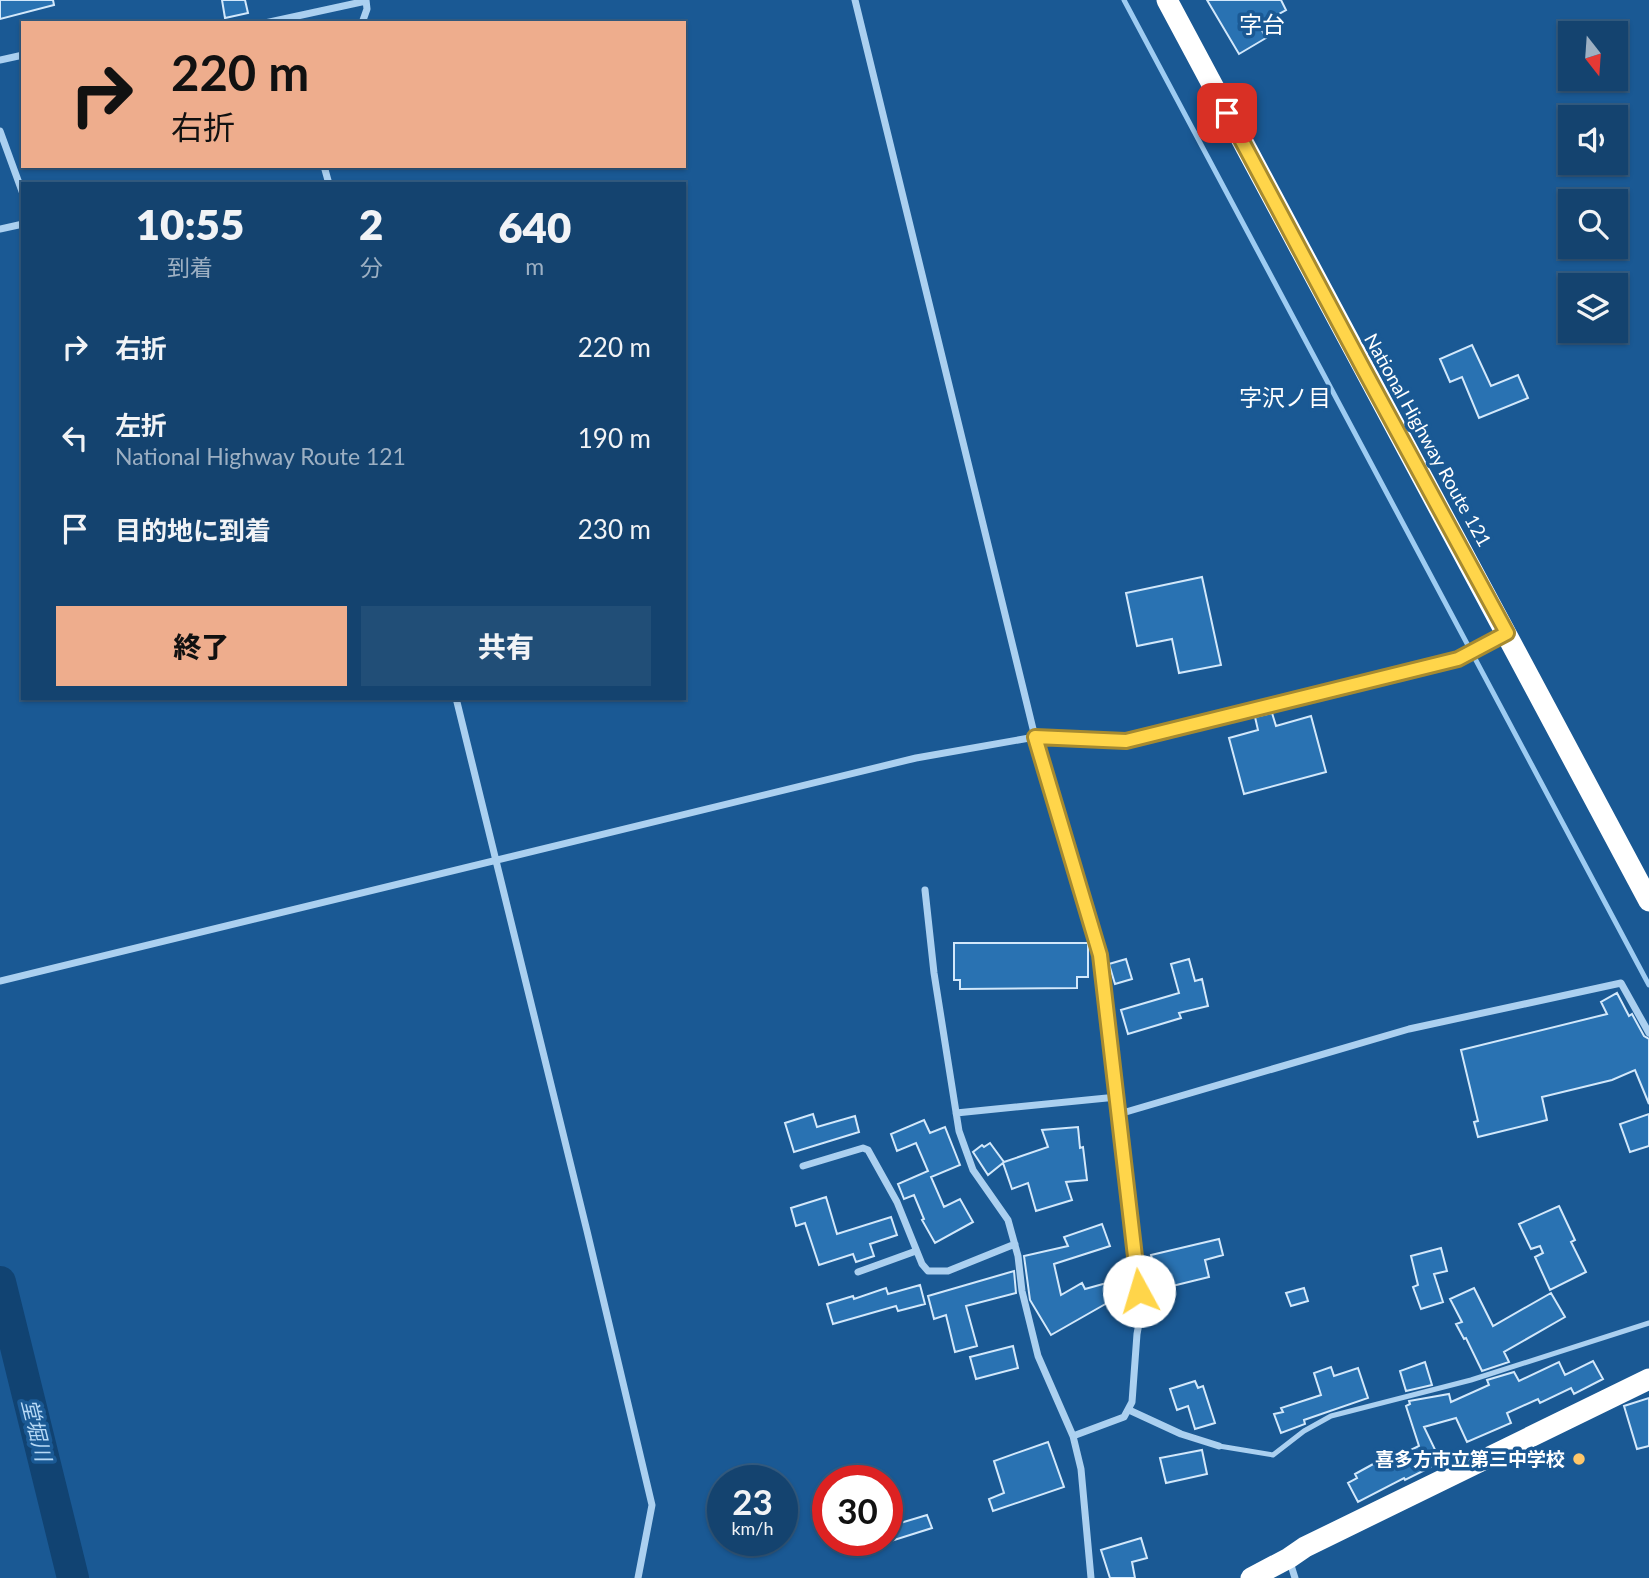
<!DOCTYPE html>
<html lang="ja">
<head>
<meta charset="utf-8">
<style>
  body { margin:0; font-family:Lato,"Noto Sans JP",sans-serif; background:#214e77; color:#f1f3f6; height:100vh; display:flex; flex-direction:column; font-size:26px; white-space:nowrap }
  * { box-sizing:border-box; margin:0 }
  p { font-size:23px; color:#9db0c3 }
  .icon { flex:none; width:38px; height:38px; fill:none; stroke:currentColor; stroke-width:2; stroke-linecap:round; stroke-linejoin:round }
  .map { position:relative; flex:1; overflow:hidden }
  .side { position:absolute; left:21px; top:182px; width:665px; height:518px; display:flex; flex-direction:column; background:#14436f; border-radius:0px; box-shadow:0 2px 5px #0004,0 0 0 2px #335c82 }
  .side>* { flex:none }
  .guide { position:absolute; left:21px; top:21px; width:665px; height:147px; border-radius:0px; box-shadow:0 2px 5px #0004,0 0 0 2px #335c82; background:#eead8d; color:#111; overflow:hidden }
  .needle { width:46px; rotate:163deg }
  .controls { position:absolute; left:1558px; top:21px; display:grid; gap:14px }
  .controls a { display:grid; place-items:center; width:70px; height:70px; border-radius:0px; background:#14436f; box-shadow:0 2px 5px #0004,0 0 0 2px #335c82; font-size:35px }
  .speed { position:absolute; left:707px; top:1465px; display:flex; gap:14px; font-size:35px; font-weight:700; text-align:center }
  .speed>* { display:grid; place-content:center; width:91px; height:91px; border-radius:50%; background:#14436f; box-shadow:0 2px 5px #0004,0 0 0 2px #335c82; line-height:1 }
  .speed small { font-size:18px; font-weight:400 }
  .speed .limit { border:10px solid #d22; background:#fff; color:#111 }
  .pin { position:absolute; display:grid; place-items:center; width:60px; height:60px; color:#fff; margin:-30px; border-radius:14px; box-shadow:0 4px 10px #0006 }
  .me { position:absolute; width:77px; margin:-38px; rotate:354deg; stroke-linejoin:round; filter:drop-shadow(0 0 5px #0008) }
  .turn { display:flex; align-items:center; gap:24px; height:147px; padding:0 35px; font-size:32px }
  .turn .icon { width:91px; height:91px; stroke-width:2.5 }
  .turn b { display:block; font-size:49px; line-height:60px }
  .eta { display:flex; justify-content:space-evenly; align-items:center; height:119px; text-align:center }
  .eta b { font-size:42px; font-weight:800; line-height:49px }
  .button { display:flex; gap:14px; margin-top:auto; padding:14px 35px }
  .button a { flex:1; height:80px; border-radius:0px; background:#eead8d; color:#111; font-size:28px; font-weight:800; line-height:80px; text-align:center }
  .button a+a { background:#214e77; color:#f1f3f6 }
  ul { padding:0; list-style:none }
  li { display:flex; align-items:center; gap:21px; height:91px; padding:0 35px }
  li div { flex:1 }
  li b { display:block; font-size:26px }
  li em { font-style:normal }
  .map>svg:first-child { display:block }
</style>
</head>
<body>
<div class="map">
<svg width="1649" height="1578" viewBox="0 0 1649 1578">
  <rect width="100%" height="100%" fill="#1a5994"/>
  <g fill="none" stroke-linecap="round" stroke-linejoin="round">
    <path stroke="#9eccf2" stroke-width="5" d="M 1124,0 L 1649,985"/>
    <path stroke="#114372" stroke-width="32" d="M 0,1282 L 73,1578"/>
  </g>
  <path fill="#2972b2" stroke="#d2e8fb" stroke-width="2" d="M 0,0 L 53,0 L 54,5 L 0,19 Z
    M 222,0 L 245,0 L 248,13 L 225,18 Z
    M 1207,0 L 1281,0 L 1286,10 L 1259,25 L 1266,38 L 1239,54 Z
    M 1472,345 L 1491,386 L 1518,375 L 1528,398 L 1479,418 L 1462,377 L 1450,382 L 1440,359 Z
    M 1202,577 L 1221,665 L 1179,673 L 1172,639 L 1137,646 L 1126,593 Z
    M 1272,713 L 1276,726 L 1311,716 L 1326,772 L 1244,794 L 1229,738 L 1258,730 L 1255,717 Z
    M 954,943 L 1088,943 L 1088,977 L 1077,977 L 1077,988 L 960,989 L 960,980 L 954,980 Z
    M 1126,959 L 1132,979 L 1115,984 L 1109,964 Z
    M 1189,959 L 1195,981 L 1202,979 L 1208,1006 L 1179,1013 L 1181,1018 L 1128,1034 L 1121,1010 L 1179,993 L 1171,964 Z
    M 1617,993 L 1629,1016 L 1632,1014 L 1644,1036 L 1649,1039 L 1649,1104 L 1635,1070 L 1612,1080 L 1542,1097 L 1547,1120 L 1478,1137 L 1474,1122 L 1478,1121 L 1461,1050 L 1607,1014 L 1601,1002 Z
    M 813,1114 L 817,1127 L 855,1116 L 859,1132 L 794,1152 L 785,1123 Z
    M 1649,1114 L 1649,1146 L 1630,1152 L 1620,1124 Z
    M 924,1120 L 930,1133 L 945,1127 L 960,1165 L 931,1177 L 944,1207 L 960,1199 L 973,1222 L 935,1243 L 922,1220 L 924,1219 L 914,1195 L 904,1199 L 898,1184 L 928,1171 L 916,1143 L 897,1151 L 891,1134 Z
    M 1078,1127 L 1080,1148 L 1083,1147 L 1087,1180 L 1066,1182 L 1072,1200 L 1036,1211 L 1028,1183 L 1012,1189 L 1003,1163 L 988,1175 L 973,1152 L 982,1145 L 984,1147 L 990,1143 L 1004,1162 L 1048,1147 L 1042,1130 Z
    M 826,1197 L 837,1234 L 891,1217 L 897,1235 L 870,1244 L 874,1256 L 856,1262 L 853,1254 L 819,1265 L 805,1223 L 796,1226 L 791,1208 Z
    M 1559,1206 L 1575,1240 L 1571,1242 L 1586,1272 L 1550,1290 L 1535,1257 L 1543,1253 L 1540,1246 L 1531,1249 L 1519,1224 Z
    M 1102,1224 L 1110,1246 L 1054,1264 L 1061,1295 L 1082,1283 L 1085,1289 L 1121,1279 L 1128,1306 L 1111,1311 L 1109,1302 L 1051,1335 L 1030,1300 L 1024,1256 L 1068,1246 L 1064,1237 Z
    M 1219,1239 L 1223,1255 L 1205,1260 L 1209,1277 L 1160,1289 L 1151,1255 Z
    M 1441,1248 L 1447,1271 L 1434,1274 L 1443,1302 L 1421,1309 L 1413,1287 L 1418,1285 L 1411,1256 Z
    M 1014,1271 L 1016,1293 L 966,1306 L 977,1346 L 955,1352 L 946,1315 L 934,1319 L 928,1296 Z
    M 920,1285 L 925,1304 L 898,1311 L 896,1306 L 833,1324 L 827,1304 L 853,1296 L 854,1299 L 886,1288 L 888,1294 Z
    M 1304,1288 L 1308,1301 L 1291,1306 L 1286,1293 Z
    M 1474,1288 L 1493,1326 L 1551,1293 L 1565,1317 L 1504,1352 L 1509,1362 L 1482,1371 L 1466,1338 L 1464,1339 L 1456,1324 L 1462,1322 L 1450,1299 Z
    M 1013,1346 L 1018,1368 L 976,1379 L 970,1357 Z
    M 1593,1361 L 1603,1379 L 1574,1394 L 1571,1388 L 1540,1403 L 1538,1399 L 1507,1413 L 1511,1423 L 1467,1442 L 1456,1418 L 1424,1427 L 1441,1462 L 1405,1480 L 1404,1478 L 1358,1502 L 1348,1483 L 1357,1478 L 1355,1474 L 1386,1457 L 1388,1461 L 1419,1446 L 1406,1406 L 1410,1404 L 1409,1401 L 1449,1394 L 1451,1402 L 1489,1385 L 1487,1380 L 1514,1372 L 1519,1381 L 1559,1362 L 1565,1375 Z
    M 1425,1362 L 1432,1385 L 1406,1391 L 1400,1371 Z
    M 1331,1367 L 1334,1376 L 1358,1368 L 1368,1398 L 1304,1420 L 1305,1424 L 1281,1433 L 1274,1414 L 1283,1412 L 1281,1408 L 1321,1395 L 1314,1373 Z
    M 1195,1381 L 1198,1388 L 1203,1386 L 1215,1423 L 1195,1429 L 1188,1406 L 1177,1410 L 1170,1389 Z
    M 1649,1398 L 1649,1446 L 1637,1449 L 1624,1406 Z
    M 1048,1442 L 1064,1487 L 993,1511 L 989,1499 L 1004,1493 L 994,1461 Z
    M 1202,1450 L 1207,1474 L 1166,1483 L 1160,1458 Z
    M 927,1515 L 932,1528 L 891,1541 L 887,1527 Z
    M 1141,1538 L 1147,1558 L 1132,1562 L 1135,1578 L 1110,1578 L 1101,1550 Z"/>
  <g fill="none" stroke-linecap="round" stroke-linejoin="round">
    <path stroke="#abd0f0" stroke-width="5" d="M 1219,1446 L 1273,1455 L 1304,1431 L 1331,1416 L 1471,1380 L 1649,1323"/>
    <path stroke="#abd0f0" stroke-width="7" d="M 855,0 L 1035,737 L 1099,955 L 1141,1313 L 1137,1334 L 1132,1402 L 1124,1417 L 1073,1436
      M 265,23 L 366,1
      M 362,23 L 367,9 L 366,0
      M 0,60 L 23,55
      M 0,131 L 23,194
      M 324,166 L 329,184
      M 0,229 L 23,224
      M 456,698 L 587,1231 L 652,1505 L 638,1578
      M 925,890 L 934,973 L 959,1131 L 973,1170 L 1008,1220 L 1018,1256 L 1022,1291 L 1038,1356 L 1073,1436 L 1081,1469 L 1091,1578
      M 0,981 L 916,758 L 1035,737 L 1126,741 L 1458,659 L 1504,635
      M 956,1113 L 1117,1097
      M 1119,1114 L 1409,1029 L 1621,983 L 1649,1033
      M 803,1166 L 863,1148 L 868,1150 L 897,1202 L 922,1264 L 928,1271 L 948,1271 L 1015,1244
      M 858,1272 L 916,1251
      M 1129,1410 L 1181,1434 L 1219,1446
      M 1290,1562 L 1295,1578"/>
    <path stroke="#fff" stroke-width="21" d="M 1167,0 L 1649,901
      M 1251,1578 L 1289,1558 L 1305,1547 L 1649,1379"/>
  </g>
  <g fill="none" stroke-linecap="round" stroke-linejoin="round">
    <g stroke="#a68a30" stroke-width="18">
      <path id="route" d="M 1139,1291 L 1100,955 L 1035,737 L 1126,741 L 1458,659 L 1507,633 L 1363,368 L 1227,113"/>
    </g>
    <use href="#route" stroke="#ffd54a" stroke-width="12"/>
  </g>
  <circle fill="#ffc76a" stroke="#1a5994" stroke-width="2.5" cx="1579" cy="1459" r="7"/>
  <g text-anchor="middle" stroke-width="7" stroke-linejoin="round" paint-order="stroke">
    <g font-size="19" fill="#fff" stroke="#1a5994">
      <text transform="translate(1428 440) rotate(61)" y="7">National Highway Route 121</text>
    </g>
    <g font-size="19" font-weight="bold" fill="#fff" stroke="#1a5994" text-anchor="end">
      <text x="1565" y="1466">喜多方市立第三中学校</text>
    </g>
    <g font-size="21" font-style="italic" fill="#b7d9f6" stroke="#1a5994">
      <text transform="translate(36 1430) rotate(76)" y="7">堂堀川</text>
    </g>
    <g font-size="23" fill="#fff" stroke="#1a5994">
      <text x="1262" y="33">字台</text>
      <text x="1285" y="406">字沢ノ目</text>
    </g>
  </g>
</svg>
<div class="controls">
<a><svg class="needle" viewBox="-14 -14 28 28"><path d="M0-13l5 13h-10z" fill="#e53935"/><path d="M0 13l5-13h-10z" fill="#9db0c3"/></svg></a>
<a><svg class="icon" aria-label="sound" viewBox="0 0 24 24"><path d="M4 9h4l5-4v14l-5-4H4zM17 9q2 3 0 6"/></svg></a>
<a><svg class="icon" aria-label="search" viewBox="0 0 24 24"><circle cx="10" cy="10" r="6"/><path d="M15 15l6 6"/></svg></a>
<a><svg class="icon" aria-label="layers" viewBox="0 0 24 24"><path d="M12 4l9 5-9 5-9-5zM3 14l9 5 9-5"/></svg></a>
</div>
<div class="speed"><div>23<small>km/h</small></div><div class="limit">30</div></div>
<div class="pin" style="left:1227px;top:113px;background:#d93025"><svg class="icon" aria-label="arrive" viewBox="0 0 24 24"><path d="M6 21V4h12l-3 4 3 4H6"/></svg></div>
<svg class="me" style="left:1139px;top:1291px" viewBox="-20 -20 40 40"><circle r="19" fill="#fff"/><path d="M0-13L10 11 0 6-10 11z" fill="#ffd54a"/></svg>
<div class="guide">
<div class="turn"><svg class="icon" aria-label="right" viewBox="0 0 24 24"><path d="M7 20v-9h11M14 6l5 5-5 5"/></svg><div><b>220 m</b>右折</div></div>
</div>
<section class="side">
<div class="eta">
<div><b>10:55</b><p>到着</p></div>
<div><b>2</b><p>分</p></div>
<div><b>640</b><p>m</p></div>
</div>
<ul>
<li><svg class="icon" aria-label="right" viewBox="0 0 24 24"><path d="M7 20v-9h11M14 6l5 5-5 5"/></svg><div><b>右折</b></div><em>220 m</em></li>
<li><svg class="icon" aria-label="left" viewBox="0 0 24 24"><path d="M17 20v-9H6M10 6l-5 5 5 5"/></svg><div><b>左折</b><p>National Highway Route 121</p></div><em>190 m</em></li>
<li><svg class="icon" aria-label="arrive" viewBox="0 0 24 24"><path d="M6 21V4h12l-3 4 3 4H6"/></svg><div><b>目的地に到着</b></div><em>230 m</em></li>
</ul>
<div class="button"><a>終了</a><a>共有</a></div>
</section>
</div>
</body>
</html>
